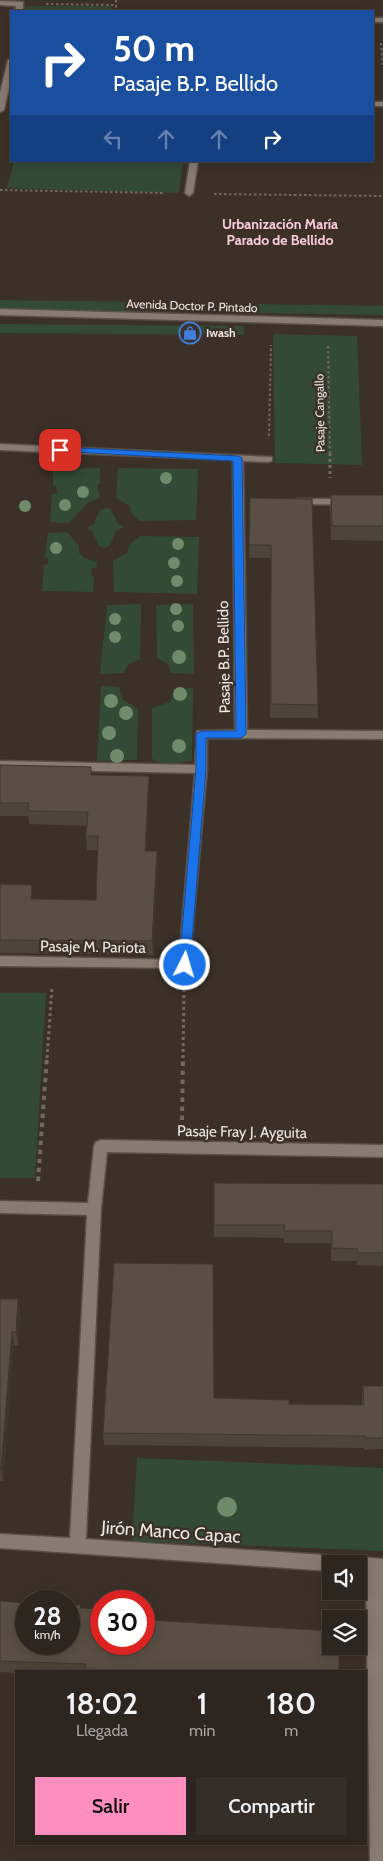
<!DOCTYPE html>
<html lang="es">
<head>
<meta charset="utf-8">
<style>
  body { margin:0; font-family:Cabin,sans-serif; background:#352d28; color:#f1f3f6; height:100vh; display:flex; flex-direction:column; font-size:19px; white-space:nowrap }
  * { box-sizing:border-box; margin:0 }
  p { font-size:16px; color:#a7a5a4 }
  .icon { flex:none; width:28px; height:28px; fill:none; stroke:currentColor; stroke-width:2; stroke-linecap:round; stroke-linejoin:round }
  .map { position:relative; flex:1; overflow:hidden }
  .side { position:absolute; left:15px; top:1670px; width:352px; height:175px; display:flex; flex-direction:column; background:#2d251f; border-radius:0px; box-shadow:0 2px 12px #0003,0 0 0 1px #48423d }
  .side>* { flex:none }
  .top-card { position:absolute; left:10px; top:10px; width:364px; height:152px; border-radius:0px; box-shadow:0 2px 12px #0003,0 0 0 1px #48423d; background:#1a4fa0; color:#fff; overflow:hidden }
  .buttons { position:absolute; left:322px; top:1555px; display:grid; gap:10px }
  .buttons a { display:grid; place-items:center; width:45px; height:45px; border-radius:0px; background:#2d251f; box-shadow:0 2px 12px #0003,0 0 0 1px #48423d; font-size:25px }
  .speed { position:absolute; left:15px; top:1590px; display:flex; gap:10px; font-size:25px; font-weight:700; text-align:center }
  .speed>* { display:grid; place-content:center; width:65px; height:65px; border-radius:50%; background:#2d251f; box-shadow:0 2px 12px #0003,0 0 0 1px #48423d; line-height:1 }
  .speed small { font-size:12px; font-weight:400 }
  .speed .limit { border:8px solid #d22; background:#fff; color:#111 }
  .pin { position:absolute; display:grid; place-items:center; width:42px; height:42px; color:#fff; margin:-21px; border-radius:10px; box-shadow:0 2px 8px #0006 }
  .me { position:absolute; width:55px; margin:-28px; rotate:5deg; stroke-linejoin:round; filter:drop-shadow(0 0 4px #0008) }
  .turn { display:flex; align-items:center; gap:18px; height:105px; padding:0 20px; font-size:22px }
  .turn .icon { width:65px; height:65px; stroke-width:2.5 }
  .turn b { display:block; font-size:35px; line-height:42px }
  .lanes { display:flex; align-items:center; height:48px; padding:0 20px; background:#0003; justify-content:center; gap:25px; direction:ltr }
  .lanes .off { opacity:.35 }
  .eta { display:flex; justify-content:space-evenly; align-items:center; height:85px; text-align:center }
  .eta b { font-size:30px; font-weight:600; line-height:35px }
  .action { display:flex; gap:10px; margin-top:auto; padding:10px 20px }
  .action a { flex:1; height:58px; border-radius:0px; background:#fd8ebe; color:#111; font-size:20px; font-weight:600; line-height:58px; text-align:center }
  .action a+a { background:#352d28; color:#f1f3f6 }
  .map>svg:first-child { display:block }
</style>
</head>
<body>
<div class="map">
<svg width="383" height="1861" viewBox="0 0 383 1861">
  <rect width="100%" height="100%" fill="#3c3129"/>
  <path fill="#334a36" d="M 24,6 L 111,6 L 111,11 L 23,11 Z
    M 14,161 L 183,161 L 179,193 L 7,188 Z
    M 0,300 L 383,306 L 383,315 L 0,309 Z
    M 0,324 L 244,326 L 244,335 L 0,333 Z
    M 273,334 L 357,336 L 362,465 L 275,463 Z
    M 100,468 L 100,484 L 97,484 L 100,498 L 89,502 L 69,523 L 50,522 L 52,494 L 57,494 L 56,486 L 53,486 L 53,469 Z
    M 118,468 L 198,469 L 196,520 L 139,521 L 131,513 L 130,506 L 116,498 Z
    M 106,508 L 110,508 L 118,524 L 124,527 L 116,531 L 110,545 L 105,548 L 99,546 L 92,531 L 86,528 L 94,524 L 100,510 Z
    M 67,532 L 79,546 L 79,553 L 85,558 L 97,562 L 96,568 L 92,568 L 91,575 L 94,576 L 93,592 L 42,591 L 44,565 L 48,564 L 48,558 L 45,558 L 48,533 Z
    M 140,536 L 199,537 L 197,594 L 114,592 L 113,561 L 127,553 L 129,545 Z
    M 141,604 L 140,659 L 128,664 L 124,673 L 100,674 L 107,605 Z
    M 193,604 L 194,674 L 171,673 L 168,664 L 157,658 L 156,605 Z
    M 101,686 L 119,687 L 122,699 L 138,709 L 137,760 L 97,761 Z
    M 193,688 L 192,761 L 166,764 L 152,759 L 152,708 L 170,702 L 175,689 Z
    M 0,993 L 46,993 L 35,1178 L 0,1178 Z
    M 137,1458 L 383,1468 L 383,1551 L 132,1541 Z"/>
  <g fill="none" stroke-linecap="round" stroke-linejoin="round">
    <g stroke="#584f48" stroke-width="3">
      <path id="minor" d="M 0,1 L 23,2 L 23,11 L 15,11 L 16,6 L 0,5 Z
        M 372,18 L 383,18 L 383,22 L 372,22 Z
        M 8,60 L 11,60 L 11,78 L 4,110 L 0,112 L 0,93 Z
        M 372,102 L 383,102 L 383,106 L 372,106 Z
        M 190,161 L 198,161 L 193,193 L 189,196 L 185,193 Z
        M 0,309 L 383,320 L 383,326 L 0,315 Z
        M 0,444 L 272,457 L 272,461 L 268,462 L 243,461 L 247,730 L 383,731 L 383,739 L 207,738 L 207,769 L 189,968 L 0,966 L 0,956 L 179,960 L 195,773 L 0,769 L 0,761 L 195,765 L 197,731 L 235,730 L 233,460 L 0,450 Z
        M 296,499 L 383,499 L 383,505 L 292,504 L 291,502 Z
        M 101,1140 L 383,1145 L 383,1157 L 107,1152 L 101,1209 L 86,1539 L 339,1556 L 345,1559 L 347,1564 L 331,1564 L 331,1571 L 0,1548 L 0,1534 L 70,1538 L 87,1215 L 0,1213 L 0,1201 L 88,1203 L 94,1146 L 96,1142 Z
        M 359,1557 L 383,1559 L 383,1861 L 370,1861 L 366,1573 L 359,1572 L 359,1564 L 352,1564 L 353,1560 Z"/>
    </g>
    <path stroke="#736962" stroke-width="2" stroke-dasharray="2.5 2.5" stroke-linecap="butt" d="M 116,0 L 116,11
      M 46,4 L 115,5
      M 381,43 L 383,65
      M 0,190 L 165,193
      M 214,194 L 383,196
      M 328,346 L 330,454
      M 269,436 L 271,345"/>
    <path stroke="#736962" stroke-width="3" stroke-dasharray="3 3" stroke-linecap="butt" d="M 330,453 L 330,478
      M 47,1058 L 52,988
      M 183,1058 L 184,988"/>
    <path stroke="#736962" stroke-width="4" stroke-dasharray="4.5 4.5" stroke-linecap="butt" d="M 182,1120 L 183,1056
      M 38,1181 L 47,1056"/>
    <use href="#minor" fill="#887b72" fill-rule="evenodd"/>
  </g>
  <g fill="#6f8b6b">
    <circle cx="166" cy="478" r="6"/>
    <circle cx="83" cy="492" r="6"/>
    <circle cx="65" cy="505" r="6"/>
    <circle cx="25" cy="506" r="6"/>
    <circle cx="178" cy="544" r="6"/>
    <circle cx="56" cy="548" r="6"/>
    <circle cx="174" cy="563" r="6"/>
    <circle cx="177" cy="581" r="6"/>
    <circle cx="176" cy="609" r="6"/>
    <circle cx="115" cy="619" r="6"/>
    <circle cx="178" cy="626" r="6"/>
    <circle cx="115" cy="637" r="6"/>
    <circle cx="179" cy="657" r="7"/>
    <circle cx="180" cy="694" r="7"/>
    <circle cx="111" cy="701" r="7"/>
    <circle cx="126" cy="713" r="7"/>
    <circle cx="109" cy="733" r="7"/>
    <circle cx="179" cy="746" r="7"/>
    <circle cx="117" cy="756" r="7"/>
    <circle cx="227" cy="1507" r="10"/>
  </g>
  <path fill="#4d443b" d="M 331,495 L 383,495 L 383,541 L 331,540 L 330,509 Z
    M 250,498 L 312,499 L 318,705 L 318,718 L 270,718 L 271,558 L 249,558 Z
    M 0,765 L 91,767 L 91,775 L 149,776 L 149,789 L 146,851 L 157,851 L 158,865 L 153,955 L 0,953 L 0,884 L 33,899 L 96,900 L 98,850 L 87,850 L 86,836 L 87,826 L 29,824 L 28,816 L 0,816 Z
    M 214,1183 L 383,1184 L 383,1266 L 357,1265 L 357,1261 L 331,1261 L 331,1243 L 284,1243 L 284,1238 L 214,1237 Z
    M 0,1299 L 20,1312 L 18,1345 L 14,1345 L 3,1481 L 0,1481 Z
    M 363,1386 L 383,1386 L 383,1449 L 364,1450 L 364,1448 L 104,1445 L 103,1433 L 214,1398 L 289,1400 L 289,1404 L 362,1405 L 362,1398 Z
    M 0,1601 L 81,1608 L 150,1620 L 339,1671 L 16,1671 L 16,1673 L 0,1672 Z"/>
  <path fill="#3e3730" d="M 149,776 L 149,789 L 146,865 L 145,851 Z
    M 157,851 L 158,865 L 153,955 L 152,941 Z
    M 32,885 L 33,898 L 31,899 Z
    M 18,1299 L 20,1312 L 18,1345 L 16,1332 Z
    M 12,1332 L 14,1345 L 3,1481 L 1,1469 Z"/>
  <path fill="#594f45" stroke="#3e3730" d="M 331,495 L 383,495 L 383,526 L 332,526 Z
    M 250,498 L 312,499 L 318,705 L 271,704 L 271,545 L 249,545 Z
    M 0,765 L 91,767 L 91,775 L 149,776 L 145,851 L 157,851 L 152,941 L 0,940 L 0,884 L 32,885 L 31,899 L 96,900 L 98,836 L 86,836 L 88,812 L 28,811 L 29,803 L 0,803 Z
    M 214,1183 L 383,1184 L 383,1253 L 358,1253 L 358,1249 L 332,1248 L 332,1231 L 284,1231 L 285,1225 L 214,1225 Z
    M 114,1263 L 213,1264 L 214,1398 L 289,1400 L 289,1404 L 364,1405 L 363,1386 L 383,1386 L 383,1438 L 366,1438 L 366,1436 L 103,1433 Z
    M 0,1299 L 18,1299 L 16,1332 L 12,1332 L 1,1469 L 0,1469 Z
    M 0,1601 L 26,1603 L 26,1644 L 69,1644 L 69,1605 L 81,1605 L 80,1608 L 101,1609 L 101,1644 L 144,1644 L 144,1612 L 150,1612 L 149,1620 L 331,1631 L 331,1646 L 339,1646 L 339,1671 L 137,1671 L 85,1669 L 86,1664 L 0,1661 Z"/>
  <path fill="#1a73e8" stroke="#114b97" d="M 60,447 L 238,456 L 242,458 L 246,734 L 241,738 L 206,738 L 206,769 L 190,965 L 185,970 L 179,965 L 196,769 L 196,734 L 201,731 L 236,731 L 233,461 L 56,451 L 56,448 Z"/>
  <defs>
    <g id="shop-ring" transform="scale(1.125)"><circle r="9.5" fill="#3c3129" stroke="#3f7fe0" stroke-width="1.5"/><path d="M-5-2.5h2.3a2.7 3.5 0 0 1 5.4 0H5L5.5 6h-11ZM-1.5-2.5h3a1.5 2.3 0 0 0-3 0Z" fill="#3f7fe0"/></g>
  </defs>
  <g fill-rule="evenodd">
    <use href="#shop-ring" x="190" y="333"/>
  </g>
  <g text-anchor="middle" stroke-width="5" stroke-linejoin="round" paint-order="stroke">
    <g font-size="12" fill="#efe8e3" stroke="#3c3129">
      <text transform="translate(192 306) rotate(2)" y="4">Avenida Doctor P. Pintado</text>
      <text transform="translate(320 413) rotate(-91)" y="4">Pasaje Cangallo</text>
    </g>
    <g font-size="12" font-weight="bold" fill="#efe8e3" stroke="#3c3129" text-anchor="start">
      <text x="206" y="337">Iwash</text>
    </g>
    <g font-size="14" font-weight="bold" fill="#fbcadc" stroke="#3c3129">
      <text x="280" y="229">Urbanización María<tspan x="280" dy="16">Parado de Bellido</tspan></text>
    </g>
    <g font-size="15" fill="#efe8e3" stroke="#3c3129">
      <text transform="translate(224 657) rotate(-91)" y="5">Pasaje B.P. Bellido</text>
      <text transform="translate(93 947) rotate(1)" y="5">Pasaje M. Pariota</text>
      <text transform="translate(242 1132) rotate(1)" y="5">Pasaje Fray J. Ayguita</text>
    </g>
    <g font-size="18" fill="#efe8e3" stroke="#3c3129">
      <text transform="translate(171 1532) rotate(4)" y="6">Jirón Manco Capac</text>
    </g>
  </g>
</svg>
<div class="buttons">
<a><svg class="icon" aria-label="sound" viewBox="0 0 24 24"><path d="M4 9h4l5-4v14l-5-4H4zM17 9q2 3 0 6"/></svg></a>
<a><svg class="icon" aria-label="layers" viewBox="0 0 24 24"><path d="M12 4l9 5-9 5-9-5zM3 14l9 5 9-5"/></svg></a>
</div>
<div class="speed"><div>28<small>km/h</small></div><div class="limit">30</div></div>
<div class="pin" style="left:60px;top:450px;background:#d93025"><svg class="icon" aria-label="arrive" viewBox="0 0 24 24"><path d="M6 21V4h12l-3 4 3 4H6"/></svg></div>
<svg class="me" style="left:185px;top:965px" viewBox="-20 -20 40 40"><circle r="17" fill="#1a73e8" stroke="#fff" stroke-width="3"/><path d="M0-11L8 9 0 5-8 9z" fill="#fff"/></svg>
<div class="top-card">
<div class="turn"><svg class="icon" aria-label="right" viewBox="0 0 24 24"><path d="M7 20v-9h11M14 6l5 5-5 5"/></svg><div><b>50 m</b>Pasaje B.P. Bellido</div></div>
<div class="lanes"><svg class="icon off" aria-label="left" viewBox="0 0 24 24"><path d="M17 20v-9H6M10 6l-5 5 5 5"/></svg><svg class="icon off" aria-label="ahead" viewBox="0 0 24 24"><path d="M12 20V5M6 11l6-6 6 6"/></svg><svg class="icon off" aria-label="ahead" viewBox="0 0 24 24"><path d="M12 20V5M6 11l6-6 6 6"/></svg><svg class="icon" aria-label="right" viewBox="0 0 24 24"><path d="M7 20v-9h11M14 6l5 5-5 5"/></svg></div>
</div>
<section class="side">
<div class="eta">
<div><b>18:02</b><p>Llegada</p></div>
<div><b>1</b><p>min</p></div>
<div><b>180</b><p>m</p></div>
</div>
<div class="action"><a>Salir</a><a>Compartir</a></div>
</section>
</div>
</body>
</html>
